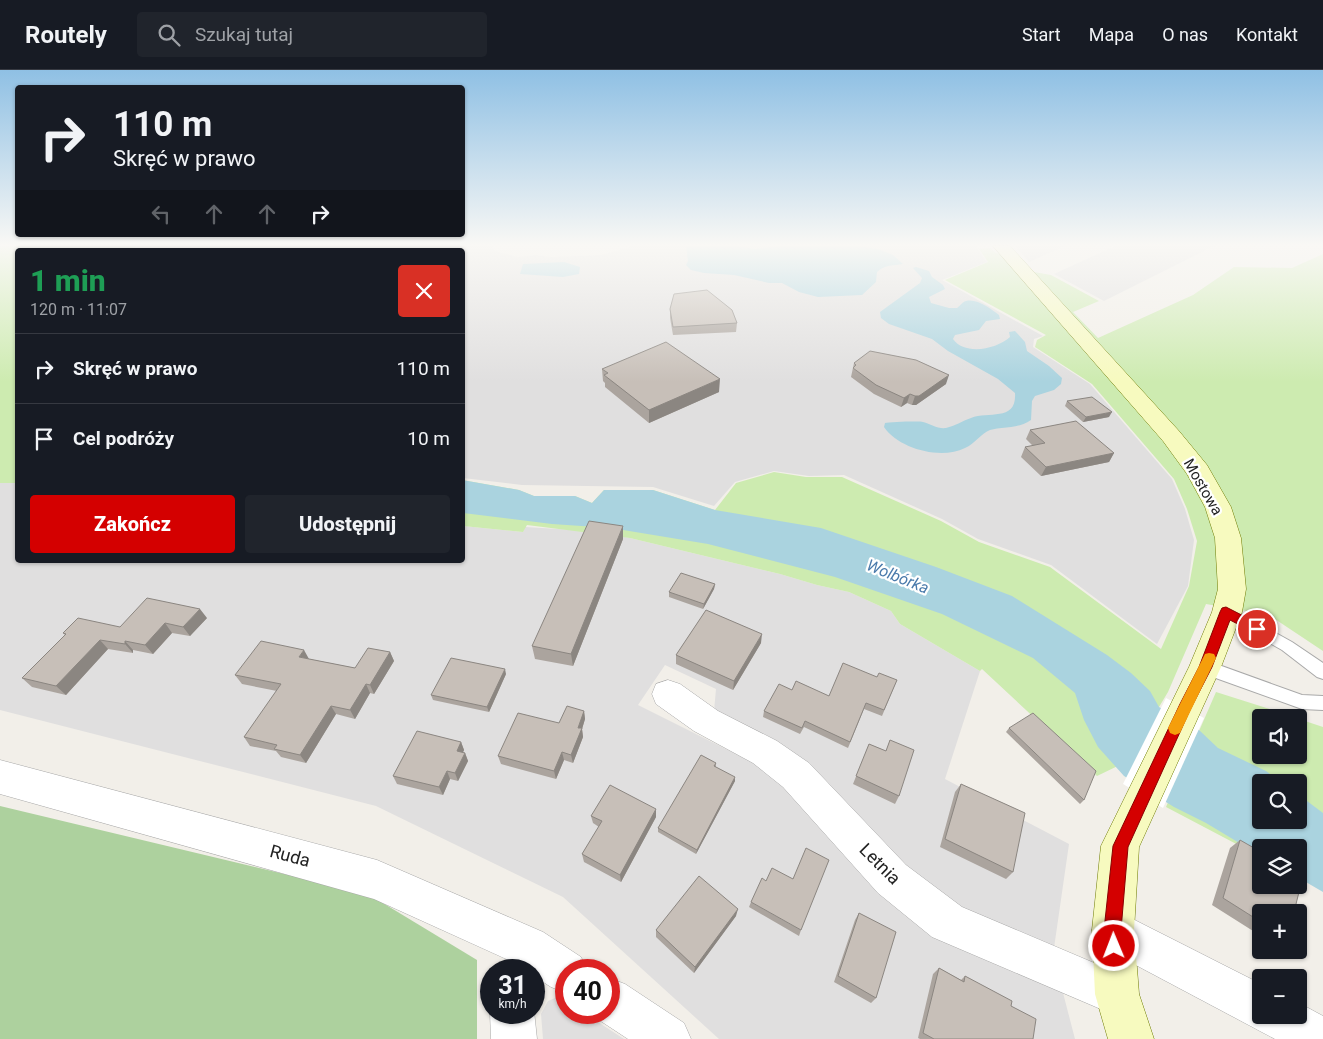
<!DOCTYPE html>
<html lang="pl">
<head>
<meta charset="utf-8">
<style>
  body { margin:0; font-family:Roboto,sans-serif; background:#20242c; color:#f1f3f6; height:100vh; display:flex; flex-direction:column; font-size:19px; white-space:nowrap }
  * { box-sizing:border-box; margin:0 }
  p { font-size:16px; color:#9ea1a6 }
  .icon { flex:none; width:28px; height:28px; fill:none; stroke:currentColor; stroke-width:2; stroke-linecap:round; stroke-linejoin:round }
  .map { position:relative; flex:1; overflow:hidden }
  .drawer { position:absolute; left:15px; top:178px; width:450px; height:315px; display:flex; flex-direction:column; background:#171b24; border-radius:5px; box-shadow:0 1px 4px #0004 }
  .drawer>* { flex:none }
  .top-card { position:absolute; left:15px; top:15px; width:450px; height:152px; border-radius:5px; box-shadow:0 1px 4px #0004; background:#171b24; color:#f1f3f6; overflow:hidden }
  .tools { position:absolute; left:1252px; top:639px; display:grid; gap:10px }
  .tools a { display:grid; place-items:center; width:55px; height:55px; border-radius:5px; background:#171b24; box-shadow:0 1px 4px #0004; font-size:25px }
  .speed { position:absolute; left:480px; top:889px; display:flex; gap:10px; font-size:25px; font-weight:700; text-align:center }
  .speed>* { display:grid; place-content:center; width:65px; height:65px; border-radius:50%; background:#171b24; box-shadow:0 1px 4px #0004; line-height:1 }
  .speed small { font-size:12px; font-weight:400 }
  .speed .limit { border:8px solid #d22; background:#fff; color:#111 }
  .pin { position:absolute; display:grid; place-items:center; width:42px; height:42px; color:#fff; margin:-21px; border:2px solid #fff; border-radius:50%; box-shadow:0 1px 5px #0007 }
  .me { position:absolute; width:55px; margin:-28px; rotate:359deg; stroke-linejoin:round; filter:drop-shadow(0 0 4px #0008) }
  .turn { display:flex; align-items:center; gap:18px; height:105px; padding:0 15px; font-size:22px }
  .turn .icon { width:65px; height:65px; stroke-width:2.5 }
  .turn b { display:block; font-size:35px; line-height:42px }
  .lanes { display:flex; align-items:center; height:48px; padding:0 15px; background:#0003; justify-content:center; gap:25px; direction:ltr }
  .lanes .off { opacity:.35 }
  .round { display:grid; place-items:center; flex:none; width:52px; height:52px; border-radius:5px; background:#20242c }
  .summary { display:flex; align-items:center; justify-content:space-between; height:85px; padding:0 15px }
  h1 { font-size:30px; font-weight:800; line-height:38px; color:#1e9e55 }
  .button { display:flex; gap:10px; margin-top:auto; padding:10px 15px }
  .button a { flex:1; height:58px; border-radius:5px; background:#d40000; color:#fff; font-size:20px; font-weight:800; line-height:58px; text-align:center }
  .button a+a { background:#20242c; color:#f1f3f6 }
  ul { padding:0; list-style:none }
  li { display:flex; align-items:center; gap:15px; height:70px; padding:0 15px; border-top:1px solid #363941 }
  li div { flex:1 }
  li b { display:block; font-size:19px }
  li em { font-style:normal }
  header { display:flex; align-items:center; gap:30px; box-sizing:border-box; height:70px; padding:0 25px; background:#171b24; border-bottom:1px solid #363941 }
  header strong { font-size:24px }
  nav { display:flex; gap:28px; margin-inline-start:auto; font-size:18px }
  .search { width:350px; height:45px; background:#20242c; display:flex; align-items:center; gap:12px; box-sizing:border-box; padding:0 18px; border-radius:5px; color:#9ea1a6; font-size:19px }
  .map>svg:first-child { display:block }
</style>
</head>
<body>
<header>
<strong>Routely</strong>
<div class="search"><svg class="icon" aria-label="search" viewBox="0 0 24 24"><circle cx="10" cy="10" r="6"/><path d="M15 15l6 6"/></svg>Szukaj tutaj</div>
<nav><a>Start</a><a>Mapa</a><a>O nas</a><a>Kontakt</a></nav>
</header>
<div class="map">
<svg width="1323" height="969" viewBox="0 0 1323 969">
  <rect width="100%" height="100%" fill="#f2efe9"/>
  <path fill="#e0dfdf" d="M 212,176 L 491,176 L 495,181 L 518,187 L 536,185 L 551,187 L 601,185 L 633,176 L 975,176 L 987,192 L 942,210 L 1043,266 L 1034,269 L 1033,277 L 1090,314 L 1172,409 L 1185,439 L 1194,470 L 1188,516 L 1157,574 L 1051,495 L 978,469 L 942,449 L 844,405 L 809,406 L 774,401 L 735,412 L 714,436 L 653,417 L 522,415 L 463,408 L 462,180 L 196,180 Z
    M 1015,176 L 1065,176 L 1029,192 Z
    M 1115,176 L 1214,176 L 1104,231 L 1054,204 Z
    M 0,413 L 17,413 L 18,490 L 462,490 L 463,456 L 523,462 L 525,457 L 591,461 L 630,468 L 780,504 L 817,515 L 849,522 L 891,541 L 900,554 L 980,601 L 945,709 L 1069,774 L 1054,878 L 965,844 L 714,641 L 716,619 L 665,595 L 638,635 L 760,696 L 1062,919 L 1075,969 L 719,969 L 563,827 L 376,736 L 0,640 Z
    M 560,926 L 566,930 L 566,942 L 584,943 L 624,969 L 543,969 L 541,944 L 548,931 Z"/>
  <path fill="#cdebb0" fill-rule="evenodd" d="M 0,176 L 135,176 L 135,180 L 18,180 L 17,413 L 0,413 Z
    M 990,178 L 996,183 L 1023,191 L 1034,202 L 1051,205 L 1099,231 L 1073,242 L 1098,268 L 1193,225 L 1234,197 L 1292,198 L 1323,184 L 1323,581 L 1269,545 L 1206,534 L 1168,622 L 1126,692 L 1097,706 L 982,599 L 980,601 L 900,554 L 891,541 L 849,522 L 817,515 L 780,504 L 630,468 L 527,455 L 523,462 L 463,456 L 462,410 L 519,420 L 534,426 L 575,426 L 592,433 L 604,420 L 653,420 L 715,440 L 736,413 L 774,402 L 806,407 L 842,407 L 941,451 L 979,472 L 1050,497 L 1161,579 L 1189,516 L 1197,471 L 1187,439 L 1174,409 L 1092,314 L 1035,277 L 1037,270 L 1046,265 L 945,210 L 988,192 L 979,179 Z
    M 1216,622 L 1295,647 L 1261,648 L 1261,685 L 1299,685 L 1299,649 L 1323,657 L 1323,819 L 1299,778 L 1261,778 L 1261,787 L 1166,737 ZM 1261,712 L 1299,712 L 1299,750 L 1261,750 Z"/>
  <path fill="#add19e" d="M 0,736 L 368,824 L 477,890 L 477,969 L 0,969 Z"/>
  <path fill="#aad3df" d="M 686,176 L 737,176 L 756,179 L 777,176 L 860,176 L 878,179 L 893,185 L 903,194 C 894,196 885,194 877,202 L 876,212 L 862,225 L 818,227 L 799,222 L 782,213 L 769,213 L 734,205 L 704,203 L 691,200 L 686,195 L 688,191 Z
    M 564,192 L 580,197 L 579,204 L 563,207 L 520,204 L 523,194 Z
    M 916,197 L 929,201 L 932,207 L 943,215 L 945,219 L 929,227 L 931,233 L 949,238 L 957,238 C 960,236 962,232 966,231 C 977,228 991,239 999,245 L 1000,249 L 986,251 L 979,260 L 955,265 L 953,269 C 965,286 997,279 1010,267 L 1009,262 L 1015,261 L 1025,272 L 1027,281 L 1049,296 L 1062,308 L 1061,314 L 1054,320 L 1035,326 L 1032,331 L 1031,350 C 1018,359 1004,356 990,360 C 980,364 975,374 965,378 C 941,390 899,379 884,357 L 885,353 C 889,352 920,351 923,352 C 931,354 937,359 946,358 C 955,356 962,351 971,348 C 989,341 1017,352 1015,323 L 998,309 L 948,281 L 932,269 L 889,254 L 881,248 L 880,242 L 920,213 L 922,208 L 913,198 Z
    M 462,410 L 519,420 L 534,426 L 575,426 L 592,433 L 604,420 L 653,420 L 715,440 L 821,458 L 936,497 L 1012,526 L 1107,585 L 1131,603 L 1150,621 L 1159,637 L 1199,660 L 1218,678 L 1266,701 L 1281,712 L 1261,712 L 1261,750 L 1299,750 L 1299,725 L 1323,743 L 1323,822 L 1299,808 L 1299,778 L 1261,778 L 1261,786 L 1206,753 L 1174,737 L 1124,706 L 1098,677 L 1084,650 L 1075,623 L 1033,588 L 942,544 L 835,507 L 708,474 L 611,458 L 552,454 L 463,443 Z"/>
  <path fill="#fff" d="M 1166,628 L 1204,648 L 1163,738 L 1123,714 Z"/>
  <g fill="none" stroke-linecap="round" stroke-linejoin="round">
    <g stroke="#a9a9a9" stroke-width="2">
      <path id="lane" d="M 1227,536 L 1292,572 L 1323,593 L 1323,609 L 1317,607 L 1282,580 L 1222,546 L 1220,542 L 1222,538 Z
        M 1205,590 L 1302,625 L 1323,626 L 1323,640 L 1302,639 L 1199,602 L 1197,597 L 1199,592 Z"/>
    </g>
    <g stroke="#a9a9a9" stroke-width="1">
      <path id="street" d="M 668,610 L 680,614 L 718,641 L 777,671 L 809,693 L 906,795 L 962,837 L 1132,909 L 1139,924 L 1132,939 L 1117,946 L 932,867 L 878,823 L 783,717 L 753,693 L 694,661 L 656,634 L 652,624 L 656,614 Z
        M 0,690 L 377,790 L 543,862 L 581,887 L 587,900 L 566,900 L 566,923 L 551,917 L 534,906 L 534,900 L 525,900 L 513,892 L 374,829 L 0,724 Z
        M 1113,839 L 1261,914 L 1261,945 L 1299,945 L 1299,933 L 1323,946 L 1323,969 L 1275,969 L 1098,875 L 1092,860 L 1098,845 Z
        M 609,908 L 625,914 L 684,953 L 691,969 L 628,969 L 593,946 L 592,942 L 609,942 Z
        M 491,938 L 491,942 L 534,942 L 534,941 L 537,969 L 491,969 L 490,942 Z"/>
    </g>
    <g stroke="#707d05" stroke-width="1">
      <path id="secondary" d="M 993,176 L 1010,176 L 1179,361 L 1207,395 L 1231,437 L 1241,468 L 1246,519 L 1242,542 L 1221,597 L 1139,777 L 1134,860 L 1139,924 L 1154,969 L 1108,969 L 1095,924 L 1092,860 L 1101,776 L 1189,597 L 1212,542 L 1218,519 L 1215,468 L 1205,437 L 1187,404 L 1163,371 Z"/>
    </g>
    <use href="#lane" fill="#fff" fill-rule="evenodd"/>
    <use href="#street" fill="#fff" fill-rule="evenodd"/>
    <use href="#secondary" fill="#f7fabf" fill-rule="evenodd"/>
  </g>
  <path fill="#aba49e" d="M 670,239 L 737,253 L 736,262 L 673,265 L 670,248 Z
    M 854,293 L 946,314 L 916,335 L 912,335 L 907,333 L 901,337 L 874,324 L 851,307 Z
    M 602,299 L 719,322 L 649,353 L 605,317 L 605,313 L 603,311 Z
    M 1067,331 L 1109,347 L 1083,352 L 1065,336 Z
    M 1030,360 L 1114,383 L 1109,392 L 1041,406 L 1021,387 L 1025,377 L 1033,376 L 1026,369 Z
    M 623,456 L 623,469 L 573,596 L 535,589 L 532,576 Z
    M 715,514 L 714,519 L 703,539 L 669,527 L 669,522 Z
    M 207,548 L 190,566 L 172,563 L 153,584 L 133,580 L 133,583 L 108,579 L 66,625 L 32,617 L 22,608 L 65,565 L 63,563 Z
    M 761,573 L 733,620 L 676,594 L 676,585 Z
    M 390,582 L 394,591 L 374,624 L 370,623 L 355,649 L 336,644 L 306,693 L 281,687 L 276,681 L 250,676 L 244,667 L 277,621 L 242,614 L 235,605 L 309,589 L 355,598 Z
    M 506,604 L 489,642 L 433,630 L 431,625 Z
    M 877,607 L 897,610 L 882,646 L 864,639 L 848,678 L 804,657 L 800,664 L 763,647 L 764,641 L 829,626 Z
    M 584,641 L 585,649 L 582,659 L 583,667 L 573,693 L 564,690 L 556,709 L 501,694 L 498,686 Z
    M 1009,658 L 1084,730 L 1080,734 L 1006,662 Z
    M 890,670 L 899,726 L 895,734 L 853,714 L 869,674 L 886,681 Z
    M 461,672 L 464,680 L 463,682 L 465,683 L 468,691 L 458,711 L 450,709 L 443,725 L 397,714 L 393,706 Z
    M 716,693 L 716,697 L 735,711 L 696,784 L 658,762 L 658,758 Z
    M 961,714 L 1013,802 L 1006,809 L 940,777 L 955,722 Z
    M 591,746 L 656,747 L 621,812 L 584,792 L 582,784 L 599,757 L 593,753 Z
    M 1240,770 L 1261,842 L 1261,866 L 1212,835 L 1230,778 Z
    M 751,832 L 801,860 L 799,866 L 749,837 Z
    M 859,843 L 876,928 L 871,933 L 834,912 L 855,850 Z
    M 736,846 L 694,903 L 656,867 L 656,860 Z
    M 939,898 L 961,910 L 965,906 L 1011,936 L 1033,969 L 920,969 L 918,968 L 933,904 Z"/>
  <path fill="#8b8681" d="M 949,305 L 946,314 L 916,335 L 912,335 L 915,326 Z
    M 720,309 L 719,322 L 649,353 L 649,340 Z
    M 910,324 L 907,333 L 901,337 L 904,328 Z
    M 1112,342 L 1109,347 L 1083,352 L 1086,347 Z
    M 1114,383 L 1109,392 L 1041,406 L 1046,397 Z
    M 623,456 L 623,469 L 573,596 L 571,584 Z
    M 715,514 L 714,519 L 703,539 L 704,534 Z
    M 200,539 L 207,548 L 190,566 L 183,557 Z
    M 165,553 L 172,563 L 153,584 L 145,575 Z
    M 762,564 L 761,573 L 733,620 L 734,611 Z
    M 100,570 L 108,579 L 66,625 L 56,616 Z
    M 125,571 L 133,580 L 133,583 L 125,574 Z
    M 304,580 L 309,589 L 299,587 Z
    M 390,582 L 394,591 L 374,624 L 370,615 Z
    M 505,599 L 506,604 L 489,642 L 487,637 Z
    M 366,614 L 370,623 L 355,649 L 350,640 Z
    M 331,636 L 336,644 L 306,693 L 300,685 Z
    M 584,641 L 585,649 L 582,659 L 583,667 L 573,693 L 571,685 L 578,658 Z
    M 461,672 L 464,680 L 460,689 L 457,681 Z
    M 562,682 L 564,690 L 556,709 L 554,701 Z
    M 465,683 L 468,691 L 458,711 L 455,703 Z
    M 447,701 L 450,709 L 443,725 L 439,717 Z
    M 735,707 L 735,711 L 696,784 L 697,780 Z
    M 656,739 L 656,747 L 621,812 L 620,805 Z
    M 738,839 L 736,846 L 694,903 L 695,897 Z"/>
  <path fill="#c7bfb8" stroke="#8b8681" d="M 707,220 L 732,240 L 737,253 L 673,257 L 670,239 L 674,224 Z
    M 666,272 L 720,309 L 649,340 L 604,305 L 608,303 L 602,299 Z
    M 870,281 L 916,290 L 949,305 L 919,326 L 915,326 L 910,324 L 904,328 L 876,315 L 853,298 L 856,295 L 854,293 Z
    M 1092,327 L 1112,342 L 1086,347 L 1067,331 Z
    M 1076,351 L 1114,383 L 1046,397 L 1025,377 L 1045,373 L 1030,360 Z
    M 589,451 L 623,456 L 571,584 L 532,576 Z
    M 681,503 L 715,514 L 704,534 L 669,522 Z
    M 147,528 L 200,539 L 183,557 L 165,553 L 145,575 L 125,571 L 125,574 L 100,570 L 56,616 L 22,608 L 66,564 L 63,563 L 78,548 L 120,557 Z
    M 706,540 L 762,564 L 734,611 L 676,585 Z
    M 261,571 L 304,580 L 299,587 L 355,598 L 368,578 L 390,582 L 370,615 L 366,614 L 350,640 L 331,636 L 300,685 L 274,679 L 277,675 L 244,667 L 281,614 L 235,605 Z
    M 451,588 L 505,599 L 487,637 L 431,625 Z
    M 843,593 L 877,607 L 879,603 L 897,610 L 884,640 L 866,633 L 850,672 L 805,651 L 802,658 L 764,641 L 779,614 L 792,620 L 796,611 L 829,626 Z
    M 567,636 L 584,641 L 578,658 L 582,658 L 571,685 L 562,682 L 554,701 L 498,686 L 518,643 L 559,653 Z
    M 1033,643 L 1096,701 L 1084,730 L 1009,658 Z
    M 417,661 L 461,672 L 457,681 L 465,683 L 455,703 L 447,701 L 439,717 L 393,706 Z
    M 890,670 L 914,680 L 899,726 L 856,706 L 869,674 L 886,681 Z
    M 701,685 L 716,693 L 714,696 L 735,707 L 697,780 L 658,758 Z
    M 961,714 L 1025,743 L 1013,802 L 945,769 Z
    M 610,715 L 656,739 L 620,805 L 582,784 L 602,751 L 591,746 Z
    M 1240,770 L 1261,782 L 1261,815 L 1299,815 L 1299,804 L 1303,806 L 1294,842 L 1261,842 L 1261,852 L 1223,828 Z
    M 806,778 L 829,790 L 801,860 L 751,832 L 762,808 L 766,811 L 772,798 L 793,809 Z
    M 699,806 L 738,839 L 695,897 L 656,860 Z
    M 859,843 L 896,862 L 876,928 L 838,906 Z
    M 939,898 L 964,912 L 965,906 L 1012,931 L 1011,936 L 1036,949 L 1033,969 L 934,969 L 923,963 Z"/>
  <linearGradient id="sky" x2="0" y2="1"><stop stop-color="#8fc0e4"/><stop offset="0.56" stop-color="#f9f8f5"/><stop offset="1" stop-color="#f9f8f5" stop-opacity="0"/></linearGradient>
  <rect width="1323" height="312" fill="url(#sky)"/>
  <path fill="#d40000" stroke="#8a0000" d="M 1226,537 L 1261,555 L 1263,559 L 1261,563 L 1257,564 L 1230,550 L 1212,597 L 1190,640 L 1128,777 L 1121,860 L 1122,876 L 1120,882 L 1114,884 L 1108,882 L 1105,876 L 1104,860 L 1113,776 L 1180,634 L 1199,597 L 1220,542 L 1222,538 Z"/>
  <path fill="#f59e0b" d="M 1209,583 L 1214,584 L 1216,588 L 1180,663 L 1175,665 L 1170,663 L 1168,658 L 1205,584 Z"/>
  <g text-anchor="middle" stroke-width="4.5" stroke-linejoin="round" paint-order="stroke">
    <g font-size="15" fill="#222" stroke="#fff">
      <text transform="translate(1203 417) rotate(60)" y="5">Mostowa</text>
    </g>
    <g font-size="16" font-style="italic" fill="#4a7aab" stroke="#fff">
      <text transform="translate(898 506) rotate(22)" y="6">Wolbórka</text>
    </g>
    <g font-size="18" fill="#222" stroke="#fff">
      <text transform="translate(290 786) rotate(15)" y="6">Ruda</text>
      <text transform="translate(880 794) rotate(45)" y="6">Letnia</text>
    </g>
  </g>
</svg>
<div class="tools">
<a><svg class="icon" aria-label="sound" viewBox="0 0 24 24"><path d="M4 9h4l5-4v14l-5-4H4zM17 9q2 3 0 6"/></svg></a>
<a><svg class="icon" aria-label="search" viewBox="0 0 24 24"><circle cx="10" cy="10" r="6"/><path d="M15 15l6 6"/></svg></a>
<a><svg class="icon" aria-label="layers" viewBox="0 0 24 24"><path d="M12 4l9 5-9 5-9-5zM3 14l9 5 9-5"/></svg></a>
<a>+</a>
<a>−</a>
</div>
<div class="speed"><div>31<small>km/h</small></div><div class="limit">40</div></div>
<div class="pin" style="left:1257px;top:559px;background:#d93025"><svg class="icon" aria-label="arrive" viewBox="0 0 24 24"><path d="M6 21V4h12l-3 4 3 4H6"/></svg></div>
<svg class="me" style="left:1114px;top:876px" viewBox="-20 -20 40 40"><circle r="17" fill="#d40000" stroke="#fff" stroke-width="3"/><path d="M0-11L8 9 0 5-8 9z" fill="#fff"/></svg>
<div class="top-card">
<div class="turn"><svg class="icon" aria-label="right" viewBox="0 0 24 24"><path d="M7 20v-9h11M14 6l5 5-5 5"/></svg><div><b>110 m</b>Skręć w prawo</div></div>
<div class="lanes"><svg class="icon off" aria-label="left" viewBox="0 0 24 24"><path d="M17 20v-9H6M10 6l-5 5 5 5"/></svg><svg class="icon off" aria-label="ahead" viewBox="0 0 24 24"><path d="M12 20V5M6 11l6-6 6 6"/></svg><svg class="icon off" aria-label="ahead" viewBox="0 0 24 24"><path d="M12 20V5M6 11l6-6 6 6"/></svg><svg class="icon" aria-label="right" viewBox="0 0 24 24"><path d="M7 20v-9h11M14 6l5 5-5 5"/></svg></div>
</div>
<section class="drawer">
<div class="summary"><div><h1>1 min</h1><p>120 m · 11:07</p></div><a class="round" style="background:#d93025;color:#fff"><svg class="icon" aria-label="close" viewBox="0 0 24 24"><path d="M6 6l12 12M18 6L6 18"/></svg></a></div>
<ul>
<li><svg class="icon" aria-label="right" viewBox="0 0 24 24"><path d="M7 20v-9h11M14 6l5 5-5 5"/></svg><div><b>Skręć w prawo</b></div><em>110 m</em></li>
<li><svg class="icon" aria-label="arrive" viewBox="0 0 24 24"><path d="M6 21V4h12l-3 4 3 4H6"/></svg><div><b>Cel podróży</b></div><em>10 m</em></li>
</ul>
<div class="button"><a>Zakończ</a><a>Udostępnij</a></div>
</section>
</div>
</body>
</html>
